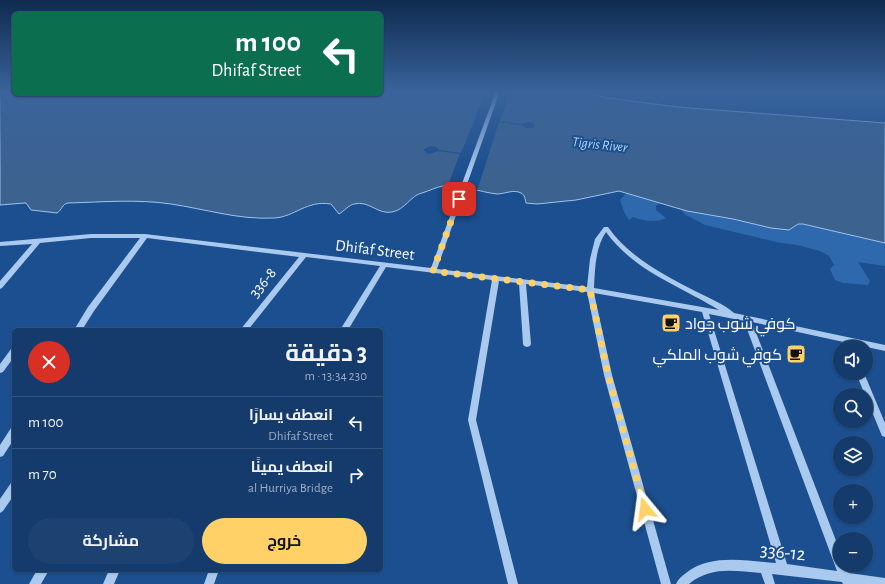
<!DOCTYPE html>
<html lang="ar">
<head>
<meta charset="utf-8">
<style>
  body { margin:0; font-family:"Alegreya Sans",Cairo,sans-serif; background:#1d4271; color:#f1f3f6; direction:rtl; height:100vh; display:flex; flex-direction:column; font-size:15px; white-space:nowrap }
  * { box-sizing:border-box; margin:0 }
  p { font-size:13px; color:#9dadc1 }
  .icon { flex:none; width:22px; height:22px; fill:none; stroke:currentColor; stroke-width:2; stroke-linecap:round; stroke-linejoin:round }
  .map { position:relative; flex:1; overflow:hidden; direction:ltr }
  .details { position:absolute; left:12px; top:328px; width:371px; height:244px; display:flex; flex-direction:column; background:#143b6b; border-radius:6px; box-shadow:0 1px 3px #0004,0 0 0 1px #33557e; direction:rtl }
  .details>* { flex:none }
  .top-card { position:absolute; left:12px; top:12px; width:371px; height:84px; border-radius:6px; box-shadow:0 1px 3px #0004,0 0 0 1px #33557e; direction:rtl; background:#0b6e4f; color:#fff; overflow:hidden }
  .fabs { position:absolute; left:833px; top:340px; display:grid; gap:8px }
  .fabs a { display:grid; place-items:center; width:40px; height:40px; border-radius:50%; background:#143b6b; box-shadow:0 1px 3px #0004,0 0 0 1px #33557e; font-size:20px }
  .pin { position:absolute; display:grid; place-items:center; width:34px; height:34px; color:#fff; margin:-17px; border-radius:8px; box-shadow:0 2px 6px #0006 }
  .me { position:absolute; width:44px; margin:-22px; rotate:344deg; stroke-linejoin:round; filter:drop-shadow(0 0 3px #0008) }
  .turn { display:flex; align-items:center; gap:14px; height:84px; padding:0 16px; font-size:18px }
  .turn .icon { width:52px; height:52px; stroke-width:2.5 }
  .turn b { display:block; font-size:28px; line-height:34px }
  .round { display:grid; place-items:center; flex:none; width:42px; height:42px; border-radius:21px; background:#1d4271 }
  .overview { display:flex; align-items:center; justify-content:space-between; height:68px; padding:0 16px }
  h1 { font-size:24px; font-weight:700; line-height:30px }
  .button { display:flex; gap:8px; margin-top:auto; padding:8px 16px }
  .button a { flex:1; height:46px; border-radius:24px; background:#ffd166; color:#111; font-size:16px; font-weight:700; line-height:46px; text-align:center }
  .button a+a { background:#1d4271; color:#f1f3f6 }
  ul { padding:0; list-style:none }
  li { display:flex; align-items:center; gap:12px; height:52px; padding:0 16px; border-top:1px solid #33557e }
  li div { flex:1 }
  li b { display:block; font-size:15px }
  li em { font-style:normal }
  .map>svg:first-child { display:block }
</style>
</head>
<body>
<div class="map">
<svg width="885" height="584" viewBox="0 0 885 584">
  <rect width="100%" height="100%" fill="#1b4f8f"/>
  <path fill="#2e69ad" d="M 627,192 L 660,203 L 656,206 L 656,210 L 666,218 C 658,223 642,221 633,217 L 629,220 L 625,214 L 620,200 Z
    M 744,206 L 885,243 L 885,266 L 858,262 L 870,281 L 868,285 L 843,283 L 835,280 L 830,269 L 834,265 L 829,256 L 820,251 L 797,245 L 781,243 L 705,225 L 686,215 L 680,209 L 687,211 Z"/>
  <path fill="#3c6290" stroke="#9cc4f0" d="M 0,91 L 14,91 L 14,94 L 381,94 L 381,91 L 575,91 L 608,98 L 678,107 L 885,123 L 885,243 L 803,224 L 798,224 L 789,230 L 771,228 L 733,219 L 687,211 L 619,191 L 576,200 L 537,204 L 526,203 C 525,199 525,195 521,193 C 514,189 504,194 497,194 C 479,192 461,184 443,186 C 436,187 429,191 422,193 C 411,195 405,210 392,212 C 378,215 369,200 354,204 C 349,205 344,211 339,214 L 331,204 C 306,200 295,217 274,218 C 239,220 205,209 171,204 C 137,199 103,202 68,203 C 62,204 62,210 57,213 L 31,210 L 26,203 L 24,203 L 0,205 Z"/>
  <path fill="#1b4f8f" d="M 486,91 L 510,91 L 500,121 L 521,124 L 528,122 L 533,123 L 535,126 L 532,128 L 526,128 L 521,125 L 499,122 L 477,191 L 464,191 L 447,188 L 460,154 L 438,151 L 430,154 L 425,152 L 424,149 L 431,146 L 436,147 L 439,150 L 461,153 Z"/>
  <g fill="none" stroke-linecap="round" stroke-linejoin="round">
    <path fill="#a9c9ee" fill-rule="evenodd" d="M 496,91 L 500,91 L 437,269 L 587,287 L 590,259 L 595,239 L 604,227 L 608,227 C 630,258 664,275 697,292 C 709,298 724,304 734,313 L 885,345 L 885,351 L 752,322 L 840,551 L 840,565 L 845,565 L 849,573 L 885,578 L 885,584 L 843,584 L 842,582 L 772,574 L 775,584 L 765,584 L 761,573 C 734,571 711,566 689,584 L 676,584 C 678,579 682,576 686,573 C 710,553 748,561 776,563 L 702,312 L 594,293 L 612,375 L 671,584 L 661,584 L 604,375 L 587,292 L 526,284 L 531,344 L 530,346 L 527,347 L 524,346 L 523,344 L 519,283 L 499,281 L 476,420 L 518,584 L 508,584 L 468,420 L 492,280 L 386,267 L 348,330 L 340,330 L 380,266 L 306,257 L 248,330 L 240,330 L 299,257 L 147,238 L 94,311 L 82,330 L 74,330 L 88,307 L 140,238 L 91,238 L 40,243 L 2,288 L 0,289 L 0,281 L 32,244 L 0,246 L 0,242 L 91,234 L 145,234 L 431,268 ZM 606,232 C 634,271 680,286 719,310 L 594,288 C 595,270 595,248 606,232 ZM 709,314 L 744,321 L 837,571 L 787,564 Z
      M 595,91 L 600,91 L 600,92 L 598,93 Z
      M 14,348 L 14,357 L 3,372 L 0,373 L 0,364 L 11,349 Z
      M 856,373 L 864,373 L 885,423 L 885,437 L 882,436 L 866,397 L 866,395 L 865,395 Z
      M 14,427 L 14,439 L 3,456 L 0,457 L 0,445 L 11,428 Z
      M 14,481 L 14,495 L 3,511 L 0,513 L 0,499 L 11,483 Z
      M 37,570 L 49,570 L 41,584 L 29,584 Z
      M 109,570 L 120,570 L 114,584 L 103,584 Z
      M 209,570 L 219,570 L 214,584 L 204,584 Z"/>
  </g>
  <linearGradient id="sky" x2="0" y2="1"><stop stop-color="#0f2b4f"/><stop offset="0.53" stop-color="#39639b"/><stop offset="1" stop-color="#39639b" stop-opacity="0"/></linearGradient>
  <rect width="885" height="173" fill="url(#sky)"/>
  <g fill="none" stroke-linecap="round" stroke-linejoin="round">
    <path stroke="#ffd166" stroke-width="7" stroke-dasharray="0 12.6" d="M 459,199 L 433,271 L 590,290 L 608,375 L 645,509"/>
  </g>
  <defs>
    <g id="cafe-square" transform="scale(1)"><rect x="-9" y="-9" width="18" height="18" rx="4" fill="#ffd166" stroke="#1b4f8f"/><path d="M-5.5-4.5H6V0H3Q3 3.5 0 3.5H-2.5Q-5.5 3.5-5.5 0ZM3-3.2v2h1.7v-2ZM-6 4.5H4V6H-6Z" fill="#111"/></g>
  </defs>
  <g fill-rule="evenodd">
    <use href="#cafe-square" x="671" y="323"/>
    <use href="#cafe-square" x="796" y="354"/>
  </g>
  <g text-anchor="middle" stroke-width="4" stroke-linejoin="round" paint-order="stroke">
    <g font-size="14" font-style="italic" fill="#b5d3f5" stroke="#1b4f8f">
      <text transform="translate(600 144) rotate(6)" y="5">Tigris River</text>
    </g>
    <g font-size="16" fill="#fff" stroke="#1b4f8f">
      <text transform="translate(375 249) rotate(7)" y="6">Dhifaf Street</text>
      <text transform="translate(262 282) rotate(-51)" y="6">336-8</text>
    </g>
    <g font-size="16" fill="#fff" stroke="#1b4f8f" text-anchor="start">
      <text x="685" y="329">كوفي شوب جواد</text>
      <text x="782" y="360" text-anchor="end">كوفي شوب الملكي</text>
    </g>
    <g font-size="19" fill="#fff" stroke="#1b4f8f">
      <text transform="translate(783 551) rotate(6)" y="7">336-12</text>
    </g>
  </g>
</svg>
<div class="fabs">
<a><svg class="icon" aria-label="sound" viewBox="0 0 24 24"><path d="M4 9h4l5-4v14l-5-4H4zM17 9q2 3 0 6"/></svg></a>
<a><svg class="icon" aria-label="search" viewBox="0 0 24 24"><circle cx="10" cy="10" r="6"/><path d="M15 15l6 6"/></svg></a>
<a><svg class="icon" aria-label="layers" viewBox="0 0 24 24"><path d="M12 4l9 5-9 5-9-5zM3 14l9 5 9-5"/></svg></a>
<a>+</a>
<a>−</a>
</div>
<div class="pin" style="left:459px;top:199px;background:#d93025"><svg class="icon" aria-label="arrive" viewBox="0 0 24 24"><path d="M6 21V4h12l-3 4 3 4H6"/></svg></div>
<svg class="me" style="left:645px;top:509px" viewBox="-20 -20 40 40"><path d="M0-17L14 15 0 8-14 15z" fill="#ffd166" stroke="#fff" stroke-width="4"/></svg>
<div class="top-card">
<div class="turn"><svg class="icon" aria-label="left" viewBox="0 0 24 24"><path d="M17 20v-9H6M10 6l-5 5 5 5"/></svg><div><b>100 m</b>Dhifaf Street</div></div>
</div>
<section class="details">
<div class="overview"><div><h1>3 دقيقة</h1><p>230 m · 13:34</p></div><a class="round" style="background:#d93025;color:#fff"><svg class="icon" aria-label="close" viewBox="0 0 24 24"><path d="M6 6l12 12M18 6L6 18"/></svg></a></div>
<ul>
<li><svg class="icon" aria-label="left" viewBox="0 0 24 24"><path d="M17 20v-9H6M10 6l-5 5 5 5"/></svg><div><b>انعطف يسارًا</b><p>Dhifaf Street</p></div><em>100 m</em></li>
<li><svg class="icon" aria-label="right" viewBox="0 0 24 24"><path d="M7 20v-9h11M14 6l5 5-5 5"/></svg><div><b>انعطف يمينًا</b><p>al Hurriya Bridge</p></div><em>70 m</em></li>
</ul>
<div class="button"><a>خروج</a><a>مشاركة</a></div>
</section>
</div>
</body>
</html>
